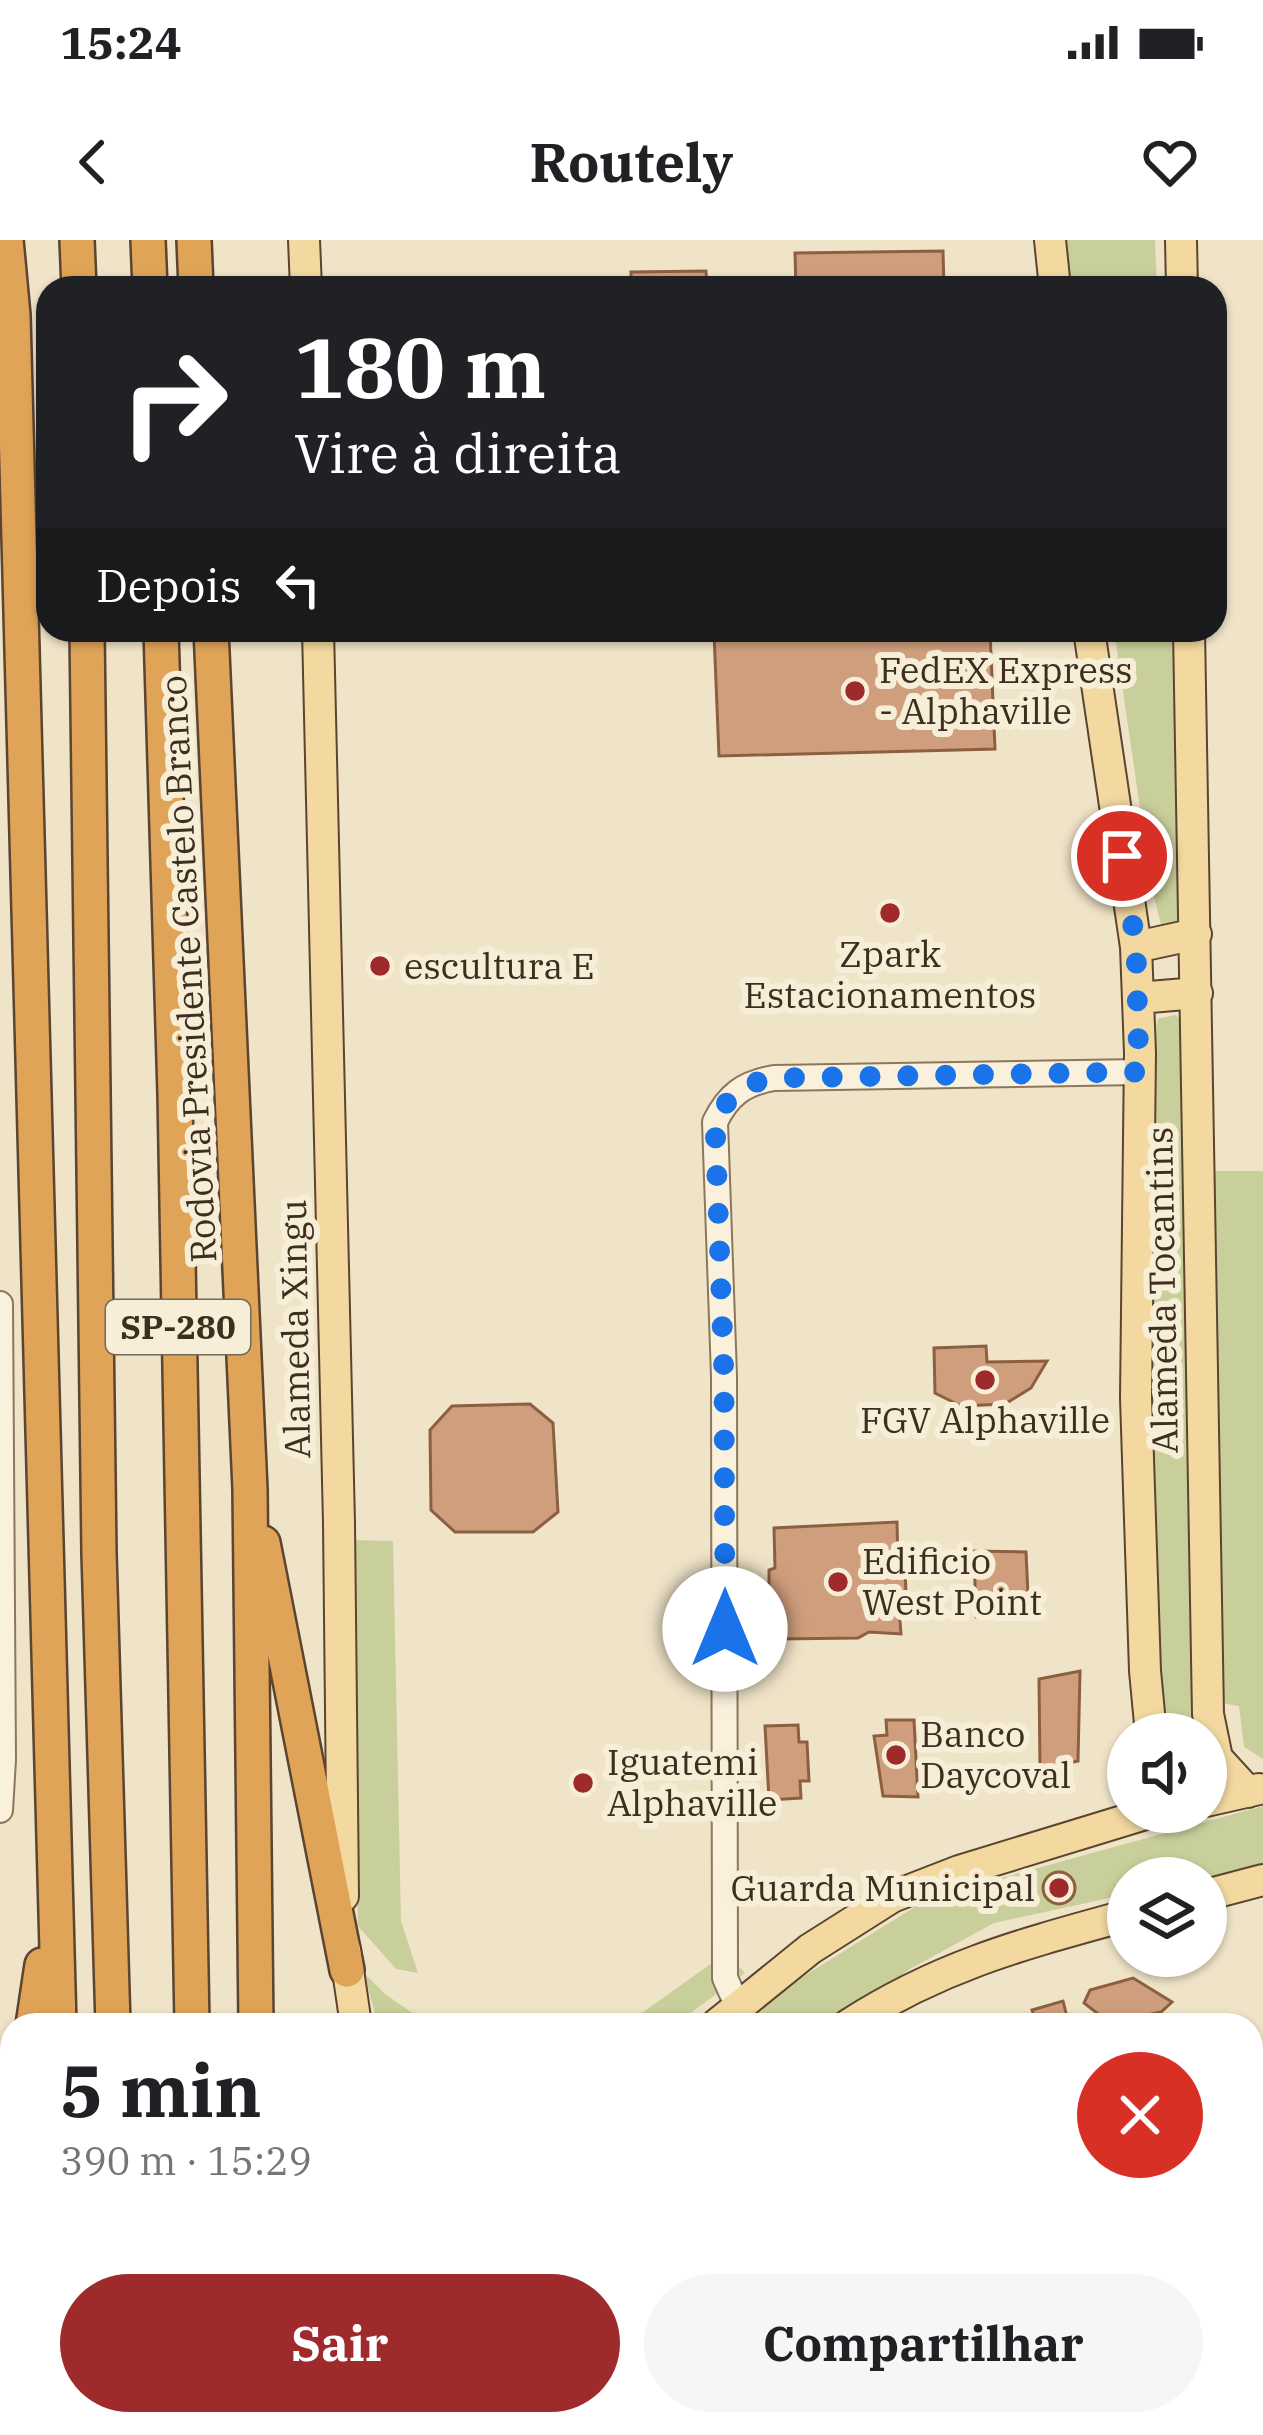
<!DOCTYPE html>
<html lang="pt">
<head>
<meta charset="utf-8">
<style>
  body { margin:0; font-family:"IBM Plex Serif",serif; background:#f6f6f6; color:#202124; height:100vh; display:flex; flex-direction:column; font-size:45px; white-space:nowrap }
  * { box-sizing:border-box; margin:0 }
  p { font-size:39px; color:#757577 }
  .icon { flex:none; width:66px; height:66px; fill:none; stroke:currentColor; stroke-width:2; stroke-linecap:round; stroke-linejoin:round }
  .map { position:relative; flex:1; overflow:hidden }
  .drawer { position:absolute; left:0px; top:1773px; width:1263px; height:423px; display:flex; flex-direction:column; background:#fff; border-radius:36px 36px 0 0; box-shadow:0 3px 9px #0004 }
  .drawer>* { flex:none }
  .guide { position:absolute; left:36px; top:36px; width:1191px; height:366px; border-radius:36px; box-shadow:0 3px 9px #0004; background:#202124; color:#fff; overflow:hidden }
  .buttons { position:absolute; left:1107px; top:1473px; display:grid; gap:24px }
  .buttons a { display:grid; place-items:center; width:120px; height:120px; border-radius:50%; background:#fff; box-shadow:0 3px 9px #0004; font-size:60px }
  .pin { position:absolute; display:grid; place-items:center; width:102px; height:102px; color:#fff; margin:-51px; border:6px solid #fff; border-radius:50%; box-shadow:0 3px 12px #0007 }
  .me { position:absolute; width:132px; margin:-66px; rotate:0deg; stroke-linejoin:round; filter:drop-shadow(0 0 9px #0008) }
  .turn { display:flex; align-items:center; gap:42px; height:252px; padding:0 60px; font-size:54px }
  .turn .icon { width:156px; height:156px; stroke-width:2.5 }
  .turn b { display:block; font-size:84px; line-height:102px }
  .then { display:flex; align-items:center; height:114px; padding:0 60px; background:#0003; gap:24px; font-size:45px }
  .round { display:grid; place-items:center; flex:none; width:126px; height:126px; border-radius:63px; background:#f6f6f6 }
  .overview { display:flex; align-items:center; justify-content:space-between; height:204px; padding:0 60px }
  h1 { font-size:72px; font-weight:800; line-height:90px }
  .action { display:flex; gap:24px; margin-top:auto; padding:24px 60px }
  .action a { flex:1; height:138px; border-radius:72px; background:#9e2a2b; color:#fff; font-size:48px; font-weight:800; line-height:138px; text-align:center }
  .action a+a { background:#f6f6f6; color:#202124 }
  .status { display:flex; justify-content:space-between; align-items:center; height:84px; padding:0 60px; background:#fff; direction:ltr }
  .status svg { height:33px; fill:currentColor }
  header { display:flex; justify-content:space-between; align-items:center; height:156px; padding:0 60px; background:#fff; font-size:54px; font-weight:800 }
  .map>svg:first-child { display:block }
</style>
</head>
<body>
<div class="status"><b>15:24</b><svg viewBox="0 0 49 12"><path d="M0 12V9h3v3zM5 12V6h3v6zM10 12V3h3v9zM15 12V0h3v12zM26 1h20v11H26zM47 4h2v5h-2z"/></svg></div>
<header><svg class="icon" aria-label="back" viewBox="0 0 24 24"><path d="M15 5l-7 7 7 7"/></svg>Routely<svg class="icon" aria-label="heart" viewBox="0 0 24 24"><path d="M12 20l-8-8c-3-5 5-10 8-4 3-6 11-1 8 4z"/></svg></header>
<div class="map">
<svg width="1263" height="2195" viewBox="0 0 1263 2195">
  <rect width="100%" height="100%" fill="#f0e4c8"/>
  <path fill="#c9cf9b" d="M 1066,0 L 1155,0 L 1157,48 L 1066,48 Z
    M 1114,390 L 1174,390 L 1189,688 L 1161,684 L 1152,650 Z
    M 1175,775 L 1183,780 L 1197,1484 L 1190,1489 L 1156,1491 L 1146,1231 L 1151,809 L 1158,779 Z
    M 1211,931 L 1263,931 L 1263,1519 L 1244,1507 L 1239,1466 L 1221,1463 Z
    M 351,1300 L 393,1301 L 401,1681 L 418,1733 L 396,1729 L 358,1686 Z
    M 1263,1566 L 1263,1625 L 1202,1638 L 1128,1638 L 1128,1654 L 994,1683 L 910,1729 L 829,1785 L 742,1785 L 764,1761 L 929,1658 Z
    M 726,1713 L 745,1733 L 674,1785 L 625,1785 Z
    M 364,1733 L 385,1754 L 430,1785 L 378,1785 Z"/>
  <path fill="#cf9f7d" stroke="#8d5f41" stroke-width="3" d="M 943,11 L 944,48 L 796,48 L 795,13 Z
    M 706,31 L 707,48 L 631,48 L 631,32 Z
    M 990,391 L 995,509 L 719,516 L 714,393 Z
    M 986,1106 L 987,1122 L 1047,1121 L 1031,1148 L 1005,1164 L 961,1166 L 935,1153 L 934,1108 Z
    M 530,1164 L 553,1183 L 558,1272 L 533,1292 L 455,1292 L 431,1270 L 430,1190 L 452,1166 Z
    M 897,1282 L 898,1325 L 905,1327 L 906,1354 L 898,1355 L 901,1394 L 869,1392 L 858,1398 L 778,1399 L 775,1357 L 769,1356 L 769,1330 L 775,1328 L 774,1288 Z
    M 974,1311 L 1026,1312 L 1029,1377 L 976,1377 Z
    M 1080,1431 L 1078,1521 L 1040,1529 L 1039,1439 Z
    M 886,1480 L 914,1480 L 918,1557 L 883,1556 L 874,1496 L 887,1495 Z
    M 798,1485 L 799,1502 L 807,1502 L 809,1541 L 800,1541 L 801,1558 L 769,1560 L 765,1486 Z
    M1043 1648a16 16 0 1 1 32 0a16 16 0 1 1-32 0Z
    M 1133,1738 L 1172,1762 L 1161,1772 L 1110,1783 L 1084,1763 L 1090,1750 Z
    M 1063,1761 L 1069,1785 L 1037,1785 L 1032,1770 Z"/>
  <g fill="none" stroke-linecap="round" stroke-linejoin="round">
    <g stroke="#8d765c" stroke-width="28">
      <path id="minor" d="M 0,1064 L 3,1520 L 0,1570
        M 738,1767 L 725,1738 L 724,1136 L 715,882 C 728,855 744,843 774,838 L 1139,832"/>
    </g>
    <g stroke="#5b4430" stroke-width="34">
      <path id="major" d="M 304,0 L 306,48
        M 1050,0 L 1055,48
        M 1181,0 L 1182,48
        M 318,390 L 339,1283 L 343,1656
        M 1089,390 L 1136,707 L 1140,813 L 1136,1158 L 1145,1431 L 1151,1494
        M 1189,390 L 1208,1474 L 1217,1518 L 1248,1552
        M 1136,707 L 1196,694
        M 1138,758 L 1197,753
        M 1206,1561 L 1259,1549
        M 1206,1655 L 1263,1640
        M 345,1710 L 356,1785
        M 716,1785 L 810,1709 L 892,1657 L 959,1631 L 1152,1572
        M 848,1785 C 941,1725 1023,1704 1128,1675
        M 0,2116 L 12,2121
        M 6,2195 L 17,2184
        M 469,2195 L 507,2184
        M 622,2195 L 624,2184"/>
    </g>
    <g stroke="#5b4430" stroke-width="38">
      <path id="highway" d="M 6,0 L 13,75 L 59,1785
        M 77,0 L 79,48
        M 148,0 L 150,48
        M 194,0 L 196,48
        M 87,390 L 99,1313 L 113,1785
        M 161,390 L 175,854 L 192,1785
        M 211,390 L 250,1249 L 256,1785
        M 263,1303 L 347,1730
        M 33,1785 L 42,1725
        M 0,1898 L 12,1875
        M 66,2184 L 66,2195
        M 123,2184 L 124,2195
        M 199,2184 L 199,2195
        M 262,2184 L 262,2195"/>
    </g>
    <use href="#minor" stroke="#faf1dc" stroke-width="24"/>
    <use href="#major" stroke="#f3d9a0" stroke-width="30"/>
    <use href="#highway" stroke="#e0a458" stroke-width="33"/>
    <g stroke="#5b4430" stroke-width="38" stroke-linecap="butt">
      <path id="highway-bridge" d="M 394,2195 L 404,2184"/>
    </g>
    <use href="#highway-bridge" stroke="#e0a458" stroke-width="33"/>
  </g>
  <g fill="none" stroke-linecap="round" stroke-linejoin="round">
    <path stroke="#1a73e8" stroke-width="21" stroke-dasharray="0 37.8" d="M 725,1389 L 724,1136 L 715,882 C 728,855 744,843 774,838 L 1139,832 L 1136,706 L 1122,616"/>
  </g>
  <g fill="#9e2a2b" stroke="#f7eed8" stroke-width="4.5">
    <circle cx="855" cy="451" r="12"/>
    <circle cx="890" cy="673" r="12"/>
    <circle cx="380" cy="726" r="12"/>
    <circle cx="985" cy="1140" r="12"/>
    <circle cx="838" cy="1342" r="12"/>
    <circle cx="896" cy="1515" r="12"/>
    <circle cx="583" cy="1543" r="12"/>
    <circle cx="1059" cy="1648" r="12"/>
  </g>
  <g text-anchor="middle" stroke-width="12" stroke-linejoin="round" paint-order="stroke">
    <rect fill="#f7eed8" stroke="#756857" stroke-width="3" x="106" y="1060" width="144" height="54" rx="9"/>
    <g font-size="33" font-weight="bold" fill="#3d2e20">
      <text x="178" y="1099">SP-280</text>
    </g>
    <g font-size="36" fill="#3d2e20" stroke="#f7eed8" text-anchor="start">
      <text x="879" y="443">FedEX Express<tspan x="879" dy="41">- Alphaville</tspan></text>
      <text x="890" y="727" text-anchor="middle">Zpark<tspan x="890" dy="41">Estacionamentos</tspan></text>
      <text x="404" y="739">escultura E</text>
      <text x="985" y="1193" text-anchor="middle">FGV Alphaville</text>
      <text x="862" y="1334">Edificio<tspan x="862" dy="41">West Point</tspan></text>
      <text x="920" y="1507">Banco<tspan x="920" dy="41">Daycoval</tspan></text>
      <text x="607" y="1535">Iguatemi<tspan x="607" dy="41">Alphaville</tspan></text>
      <text x="1035" y="1661" text-anchor="end">Guarda Municipal</text>
    </g>
    <g font-size="36" fill="#3d2e20" stroke="#f7eed8">
      <text transform="translate(188 729) rotate(-93)" y="13">Rodovia Presidente Castelo Branco</text>
      <text transform="translate(1162 1050) rotate(-91)" y="13">Alameda Tocantins</text>
      <text transform="translate(295 1089) rotate(-91)" y="13">Alameda Xingu</text>
    </g>
  </g>
</svg>
<div class="buttons">
<a><svg class="icon" aria-label="sound" viewBox="0 0 24 24"><path d="M4 9h4l5-4v14l-5-4H4zM17 9q2 3 0 6"/></svg></a>
<a><svg class="icon" aria-label="layers" viewBox="0 0 24 24"><path d="M12 4l9 5-9 5-9-5zM3 14l9 5 9-5"/></svg></a>
</div>
<div class="pin" style="left:1122px;top:616px;background:#d93025"><svg class="icon" aria-label="arrive" viewBox="0 0 24 24"><path d="M6 21V4h12l-3 4 3 4H6"/></svg></div>
<svg class="me" style="left:725px;top:1389px" viewBox="-20 -20 40 40"><circle r="19" fill="#fff"/><path d="M0-13L10 11 0 6-10 11z" fill="#1a73e8"/></svg>
<div class="guide">
<div class="turn"><svg class="icon" aria-label="right" viewBox="0 0 24 24"><path d="M7 20v-9h11M14 6l5 5-5 5"/></svg><div><b>180 m</b>Vire à direita</div></div>
<div class="then">Depois<svg class="icon" aria-label="left" viewBox="0 0 24 24"><path d="M17 20v-9H6M10 6l-5 5 5 5"/></svg></div>
</div>
<section class="drawer">
<div class="overview"><div><h1>5 min</h1><p>390 m · 15:29</p></div><a class="round" style="background:#d93025;color:#fff"><svg class="icon" aria-label="close" viewBox="0 0 24 24"><path d="M6 6l12 12M18 6L6 18"/></svg></a></div>
<div class="action"><a>Sair</a><a>Compartilhar</a></div>
</section>
</div>
</body>
</html>
